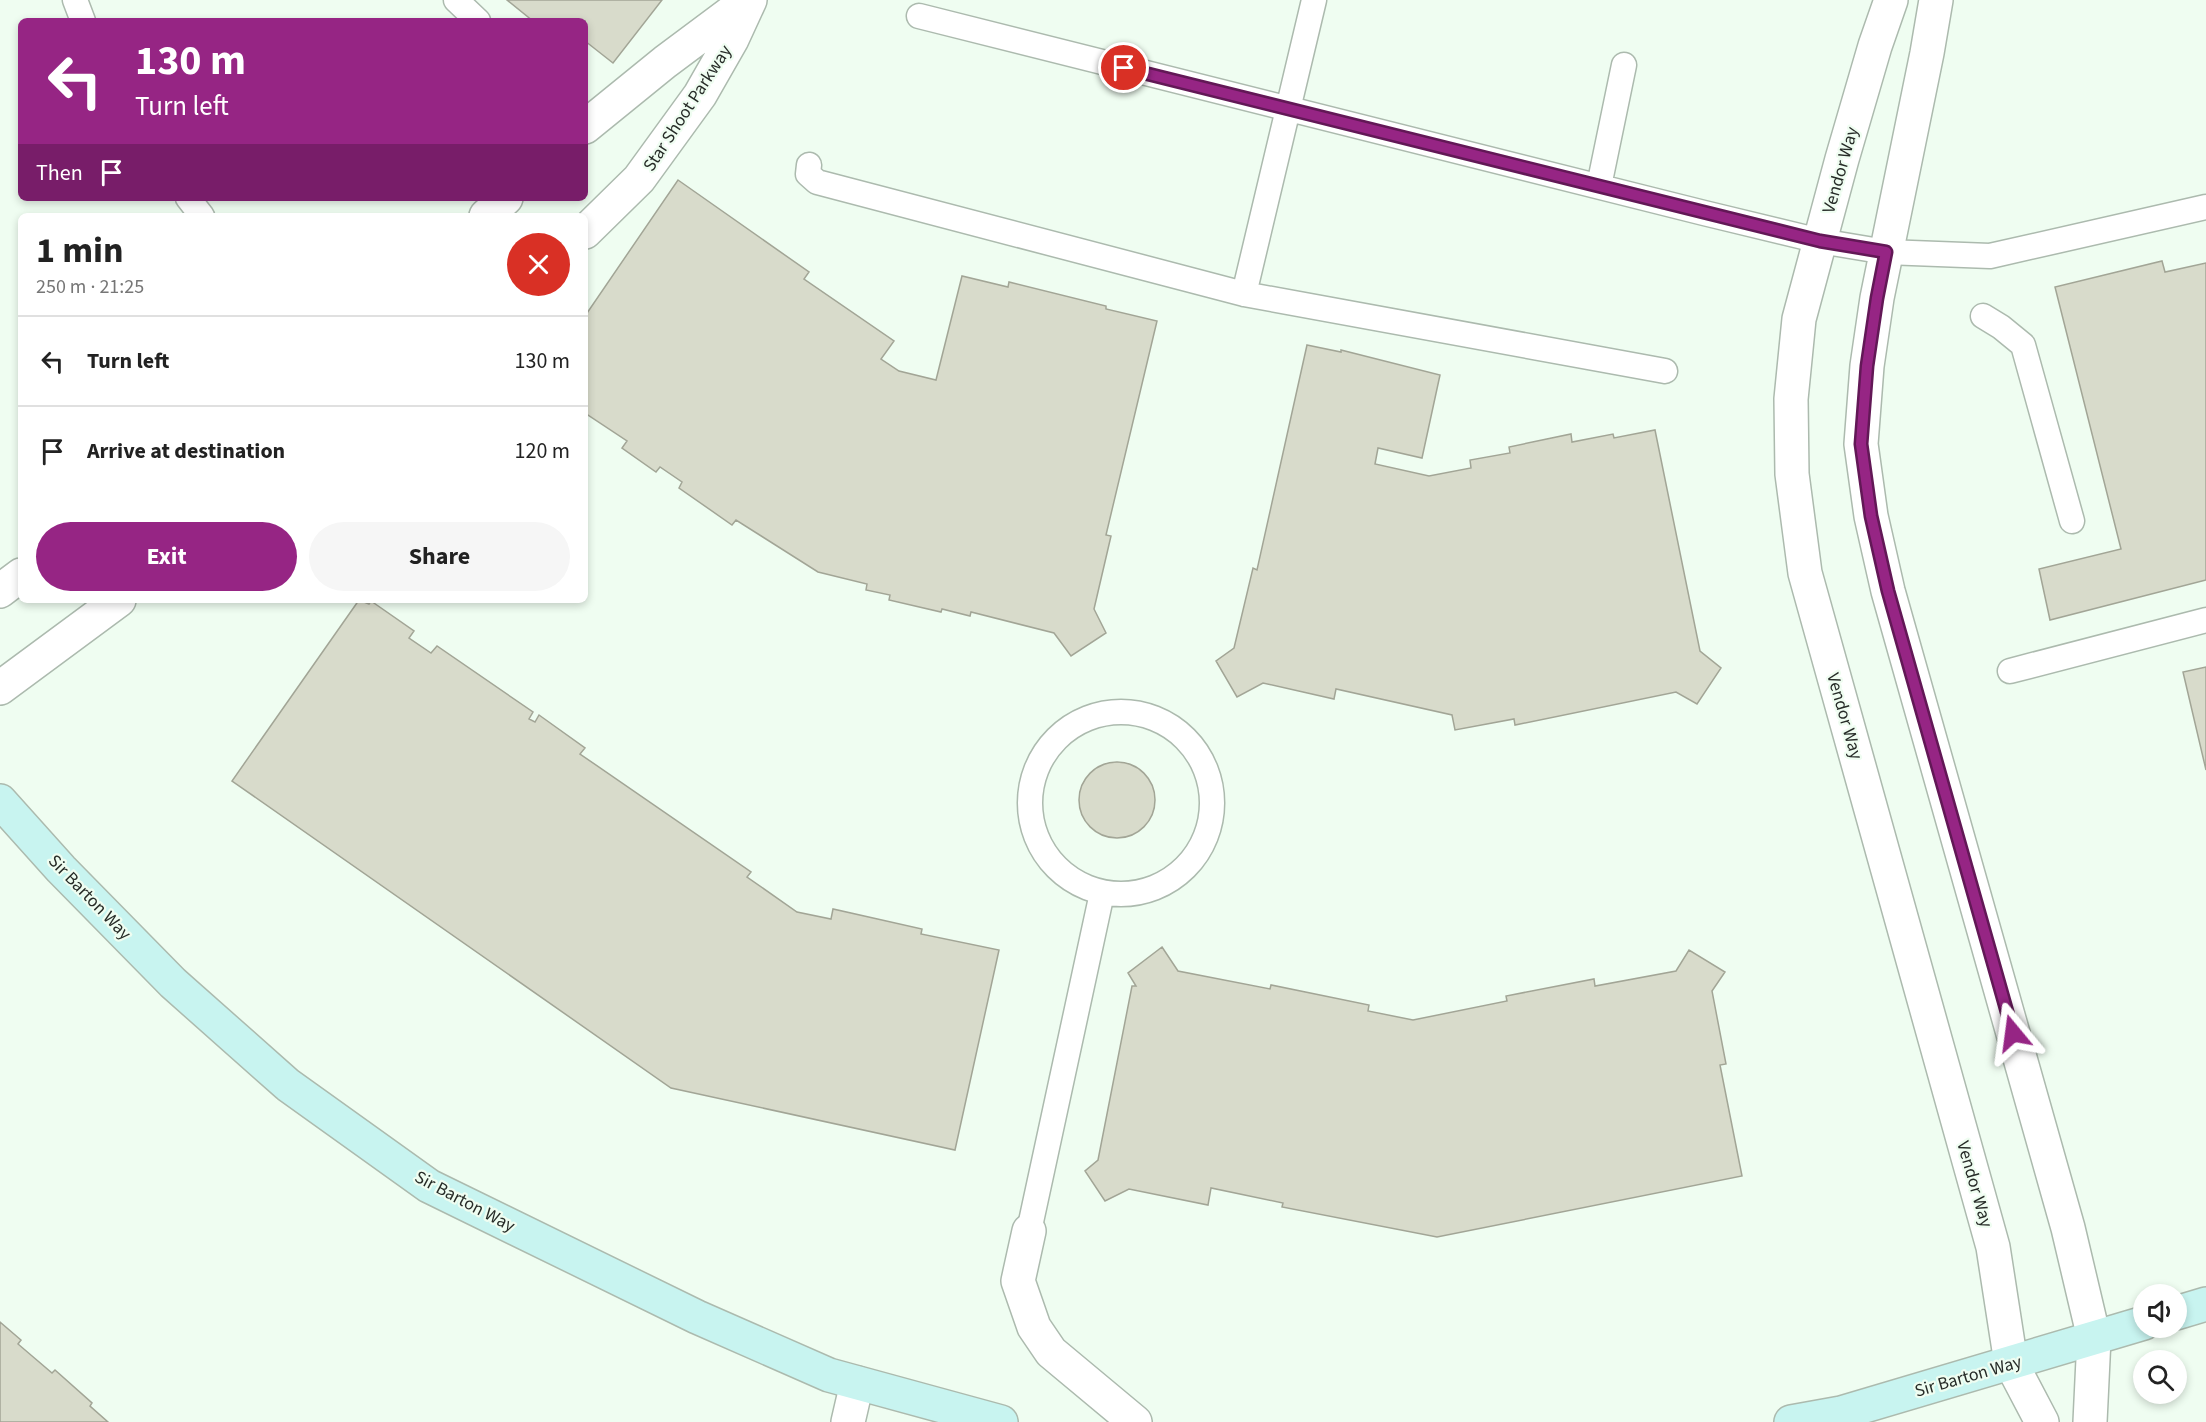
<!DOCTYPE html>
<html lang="en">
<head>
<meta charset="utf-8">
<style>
  body { margin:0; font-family:"Source Sans 3",sans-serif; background:#f6f6f6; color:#222; height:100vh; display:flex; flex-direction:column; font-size:22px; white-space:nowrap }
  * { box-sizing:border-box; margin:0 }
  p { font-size:20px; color:#767676 }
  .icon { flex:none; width:33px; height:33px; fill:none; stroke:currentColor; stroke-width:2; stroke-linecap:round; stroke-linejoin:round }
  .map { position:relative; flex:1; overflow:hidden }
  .side { position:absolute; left:18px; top:213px; width:570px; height:390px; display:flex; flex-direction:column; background:#fff; border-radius:9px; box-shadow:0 3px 9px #0003 }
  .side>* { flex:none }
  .guide { position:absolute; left:18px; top:18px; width:570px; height:183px; border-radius:9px; box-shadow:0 3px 9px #0003; background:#962584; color:#fff; overflow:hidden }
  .tools { position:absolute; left:2133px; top:1284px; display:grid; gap:12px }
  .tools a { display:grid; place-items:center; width:54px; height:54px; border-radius:50%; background:#fff; box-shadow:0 3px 9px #0003; font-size:30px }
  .pin { position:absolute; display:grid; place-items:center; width:51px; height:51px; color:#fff; margin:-26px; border:3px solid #fff; border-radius:50%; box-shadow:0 2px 6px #0007 }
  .me { position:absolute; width:66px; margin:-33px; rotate:344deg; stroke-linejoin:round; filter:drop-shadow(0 0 4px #0008) }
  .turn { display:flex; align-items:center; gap:21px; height:126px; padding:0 18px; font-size:27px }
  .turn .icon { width:78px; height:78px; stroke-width:2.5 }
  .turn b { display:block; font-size:42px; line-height:51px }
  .then { display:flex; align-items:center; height:57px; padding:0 18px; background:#0003; gap:12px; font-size:22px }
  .round { display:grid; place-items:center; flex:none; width:63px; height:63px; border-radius:32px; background:#f6f6f6 }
  .overview { display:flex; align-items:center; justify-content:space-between; height:102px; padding:0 18px }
  h1 { font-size:36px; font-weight:700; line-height:45px }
  .button { display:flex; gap:12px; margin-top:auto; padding:12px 18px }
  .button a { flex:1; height:69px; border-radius:36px; background:#962584; color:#fff; font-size:24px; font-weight:700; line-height:69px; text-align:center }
  .button a+a { background:#f6f6f6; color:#222 }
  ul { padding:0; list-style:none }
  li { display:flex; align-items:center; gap:18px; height:90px; padding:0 18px; border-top:2px solid #e0e0e0 }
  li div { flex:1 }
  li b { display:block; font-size:22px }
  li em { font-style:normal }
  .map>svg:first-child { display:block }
</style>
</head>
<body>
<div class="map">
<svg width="2206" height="1422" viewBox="0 0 2206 1422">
  <rect width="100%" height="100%" fill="#effdf1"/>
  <path fill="#d8dbcb" stroke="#a2a596" stroke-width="1.5" d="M 507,0 L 662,0 L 613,63 L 585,41 L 585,21 L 533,21 Z
    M 678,180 L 809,272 L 804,279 L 894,341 L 881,359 L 899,371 L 936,380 L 962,276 L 1008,287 L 1009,282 L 1106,306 L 1106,309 L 1157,321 L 1106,535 L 1111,536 L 1094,609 L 1106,633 L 1071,656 L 1054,633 L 971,612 L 970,616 L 942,609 L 941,612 L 889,600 L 890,595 L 866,590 L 867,584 L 818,572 L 736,520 L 732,525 L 679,488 L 682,482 L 660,467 L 656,472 L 622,448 L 627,441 L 585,413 L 585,316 Z
    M 2162,261 L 2165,272 L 2206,263 L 2206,580 L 2050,620 L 2039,569 L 2121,549 L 2055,287 Z
    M 1307,345 L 1341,352 L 1341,350 L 1440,375 L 1422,458 L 1378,448 L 1375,464 L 1429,476 L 1471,468 L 1470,460 L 1510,453 L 1509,447 L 1571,434 L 1572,442 L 1613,434 L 1614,438 L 1655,430 L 1700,651 L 1721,668 L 1697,704 L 1676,692 L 1515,725 L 1514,719 L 1455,730 L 1452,715 L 1336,689 L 1334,699 L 1263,683 L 1237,697 L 1216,661 L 1234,648 L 1253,568 L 1257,570 Z
    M 359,600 L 369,604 L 371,601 L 414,631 L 409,638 L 431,653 L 437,646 L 533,712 L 529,719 L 535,722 L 539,715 L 585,748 L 580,754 L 751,872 L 747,877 L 797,912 L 831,919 L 833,909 L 922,929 L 921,934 L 999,950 L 955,1150 L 671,1088 L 232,781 Z
    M 2206,667 L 2206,770 L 2183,672 Z
    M1079 800a38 38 0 1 1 76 0a38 38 0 1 1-76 0Z
    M 1162,947 L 1178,971 L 1270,989 L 1271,985 L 1369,1005 L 1368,1011 L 1413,1020 L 1507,1001 L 1506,996 L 1594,979 L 1595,986 L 1676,971 L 1689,950 L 1725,972 L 1712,991 L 1726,1064 L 1720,1065 L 1742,1176 L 1437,1237 L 1282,1207 L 1283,1203 L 1211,1188 L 1208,1205 L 1129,1189 L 1105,1201 L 1085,1171 L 1098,1160 L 1132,986 L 1136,986 L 1128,973 Z
    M 0,1322 L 21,1340 L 18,1344 L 52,1373 L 55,1370 L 92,1403 L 90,1406 L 108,1422 L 0,1422 Z"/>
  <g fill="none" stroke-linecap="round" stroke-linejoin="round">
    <g stroke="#acbaae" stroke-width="27">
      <path id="lane" d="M 75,0 L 83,21
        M 456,0 L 478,21
        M 919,16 L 1704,213 L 1820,241 L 1886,252 L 1990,256 L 2206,207
        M 809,165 L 808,174 L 817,182 L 1244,294 L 1665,371
        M 1599,186 L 1624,65
        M 188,198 L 202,216
        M 1244,294 L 1314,0
        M 1983,316 L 2001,327 L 2023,345 L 2072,521
        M 2010,671 L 2206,620
        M1030 803a91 91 0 1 1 182 0a91 91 0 1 1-182 0Z
        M 1029,1231 L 1102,893"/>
    </g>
    <g stroke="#acbaae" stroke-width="36">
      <path id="street" d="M 1891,0 L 1875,46 L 1842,159 L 1799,319 L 1791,399 L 1792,474 L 1805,573 L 1993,1247 L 2011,1363 L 2042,1422
        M 1936,0 L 1927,53 L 1877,298 L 1867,366 L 1861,444 L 1871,516 L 1888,591 L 2068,1228 L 2094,1338 L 2090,1422
        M 585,127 L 665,62 L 748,0
        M 486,216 L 506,198
        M 585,232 L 639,179 L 700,95 L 732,39 L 750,0
        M 0,591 L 21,575
        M 0,688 L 119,600
        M 1029,1231 L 1018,1281 L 1034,1327 L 1051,1352 L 1135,1422
        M 848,1422 L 857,1383"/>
    </g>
    <g stroke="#acbaae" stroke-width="36">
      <path id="secondary" d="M 0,801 L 61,869 L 173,983 L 288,1085 L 429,1186 L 697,1317 L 829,1375 L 1001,1422
        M 2176,1313 L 2206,1304
        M 1791,1422 L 1841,1413 L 2144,1323"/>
    </g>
    <use href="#lane" stroke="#fff" stroke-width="24"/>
    <use href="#street" stroke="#fff" stroke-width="33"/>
    <use href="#secondary" stroke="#c8f4f0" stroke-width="33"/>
  </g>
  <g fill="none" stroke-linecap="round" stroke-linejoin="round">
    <g stroke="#621856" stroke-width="15">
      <path id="route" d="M 1124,68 L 1820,241 L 1886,252 L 1877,298 L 1867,366 L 1861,444 L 1871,516 L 1888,591 L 2013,1033"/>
    </g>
    <use href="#route" stroke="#962584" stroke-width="10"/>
  </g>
  <g text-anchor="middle" stroke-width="4.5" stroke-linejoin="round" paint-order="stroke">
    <g font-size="18" fill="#272c28" stroke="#effdf1">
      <text transform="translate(687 108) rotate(-57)" y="6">Star Shoot Parkway</text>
      <text transform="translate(1840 170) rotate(-74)" y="6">Vendor Way</text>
      <text transform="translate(1845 716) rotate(74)" y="6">Vendor Way</text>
      <text transform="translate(90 897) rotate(46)" y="6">Sir Barton Way</text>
      <text transform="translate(1975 1184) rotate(74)" y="6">Vendor Way</text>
      <text transform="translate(465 1201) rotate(28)" y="6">Sir Barton Way</text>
      <text transform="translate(1968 1376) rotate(-16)" y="6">Sir Barton Way</text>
    </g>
  </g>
</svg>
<div class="tools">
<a><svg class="icon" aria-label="sound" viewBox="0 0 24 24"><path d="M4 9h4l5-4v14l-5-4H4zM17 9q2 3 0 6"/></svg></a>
<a><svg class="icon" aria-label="search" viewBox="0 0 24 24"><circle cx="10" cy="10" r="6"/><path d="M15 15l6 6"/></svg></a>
</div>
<div class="pin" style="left:1124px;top:68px;background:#d93025"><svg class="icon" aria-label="arrive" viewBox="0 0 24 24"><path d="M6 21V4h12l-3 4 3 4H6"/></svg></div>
<svg class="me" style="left:2013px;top:1033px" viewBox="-20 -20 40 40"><path d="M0-17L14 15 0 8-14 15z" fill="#962584" stroke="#fff" stroke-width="4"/></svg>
<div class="guide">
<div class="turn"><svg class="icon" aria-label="left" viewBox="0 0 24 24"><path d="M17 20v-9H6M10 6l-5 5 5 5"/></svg><div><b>130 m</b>Turn left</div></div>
<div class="then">Then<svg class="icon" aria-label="arrive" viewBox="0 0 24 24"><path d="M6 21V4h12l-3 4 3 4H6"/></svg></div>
</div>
<section class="side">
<div class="overview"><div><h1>1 min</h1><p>250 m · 21:25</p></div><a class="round" style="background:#d93025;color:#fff"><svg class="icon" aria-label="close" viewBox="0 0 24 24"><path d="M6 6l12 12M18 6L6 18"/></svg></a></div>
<ul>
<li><svg class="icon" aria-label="left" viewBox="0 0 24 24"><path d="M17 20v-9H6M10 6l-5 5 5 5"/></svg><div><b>Turn left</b></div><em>130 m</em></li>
<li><svg class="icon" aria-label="arrive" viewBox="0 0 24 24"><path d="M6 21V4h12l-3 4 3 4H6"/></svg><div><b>Arrive at destination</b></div><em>120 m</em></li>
</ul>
<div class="button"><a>Exit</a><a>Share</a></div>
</section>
</div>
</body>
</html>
